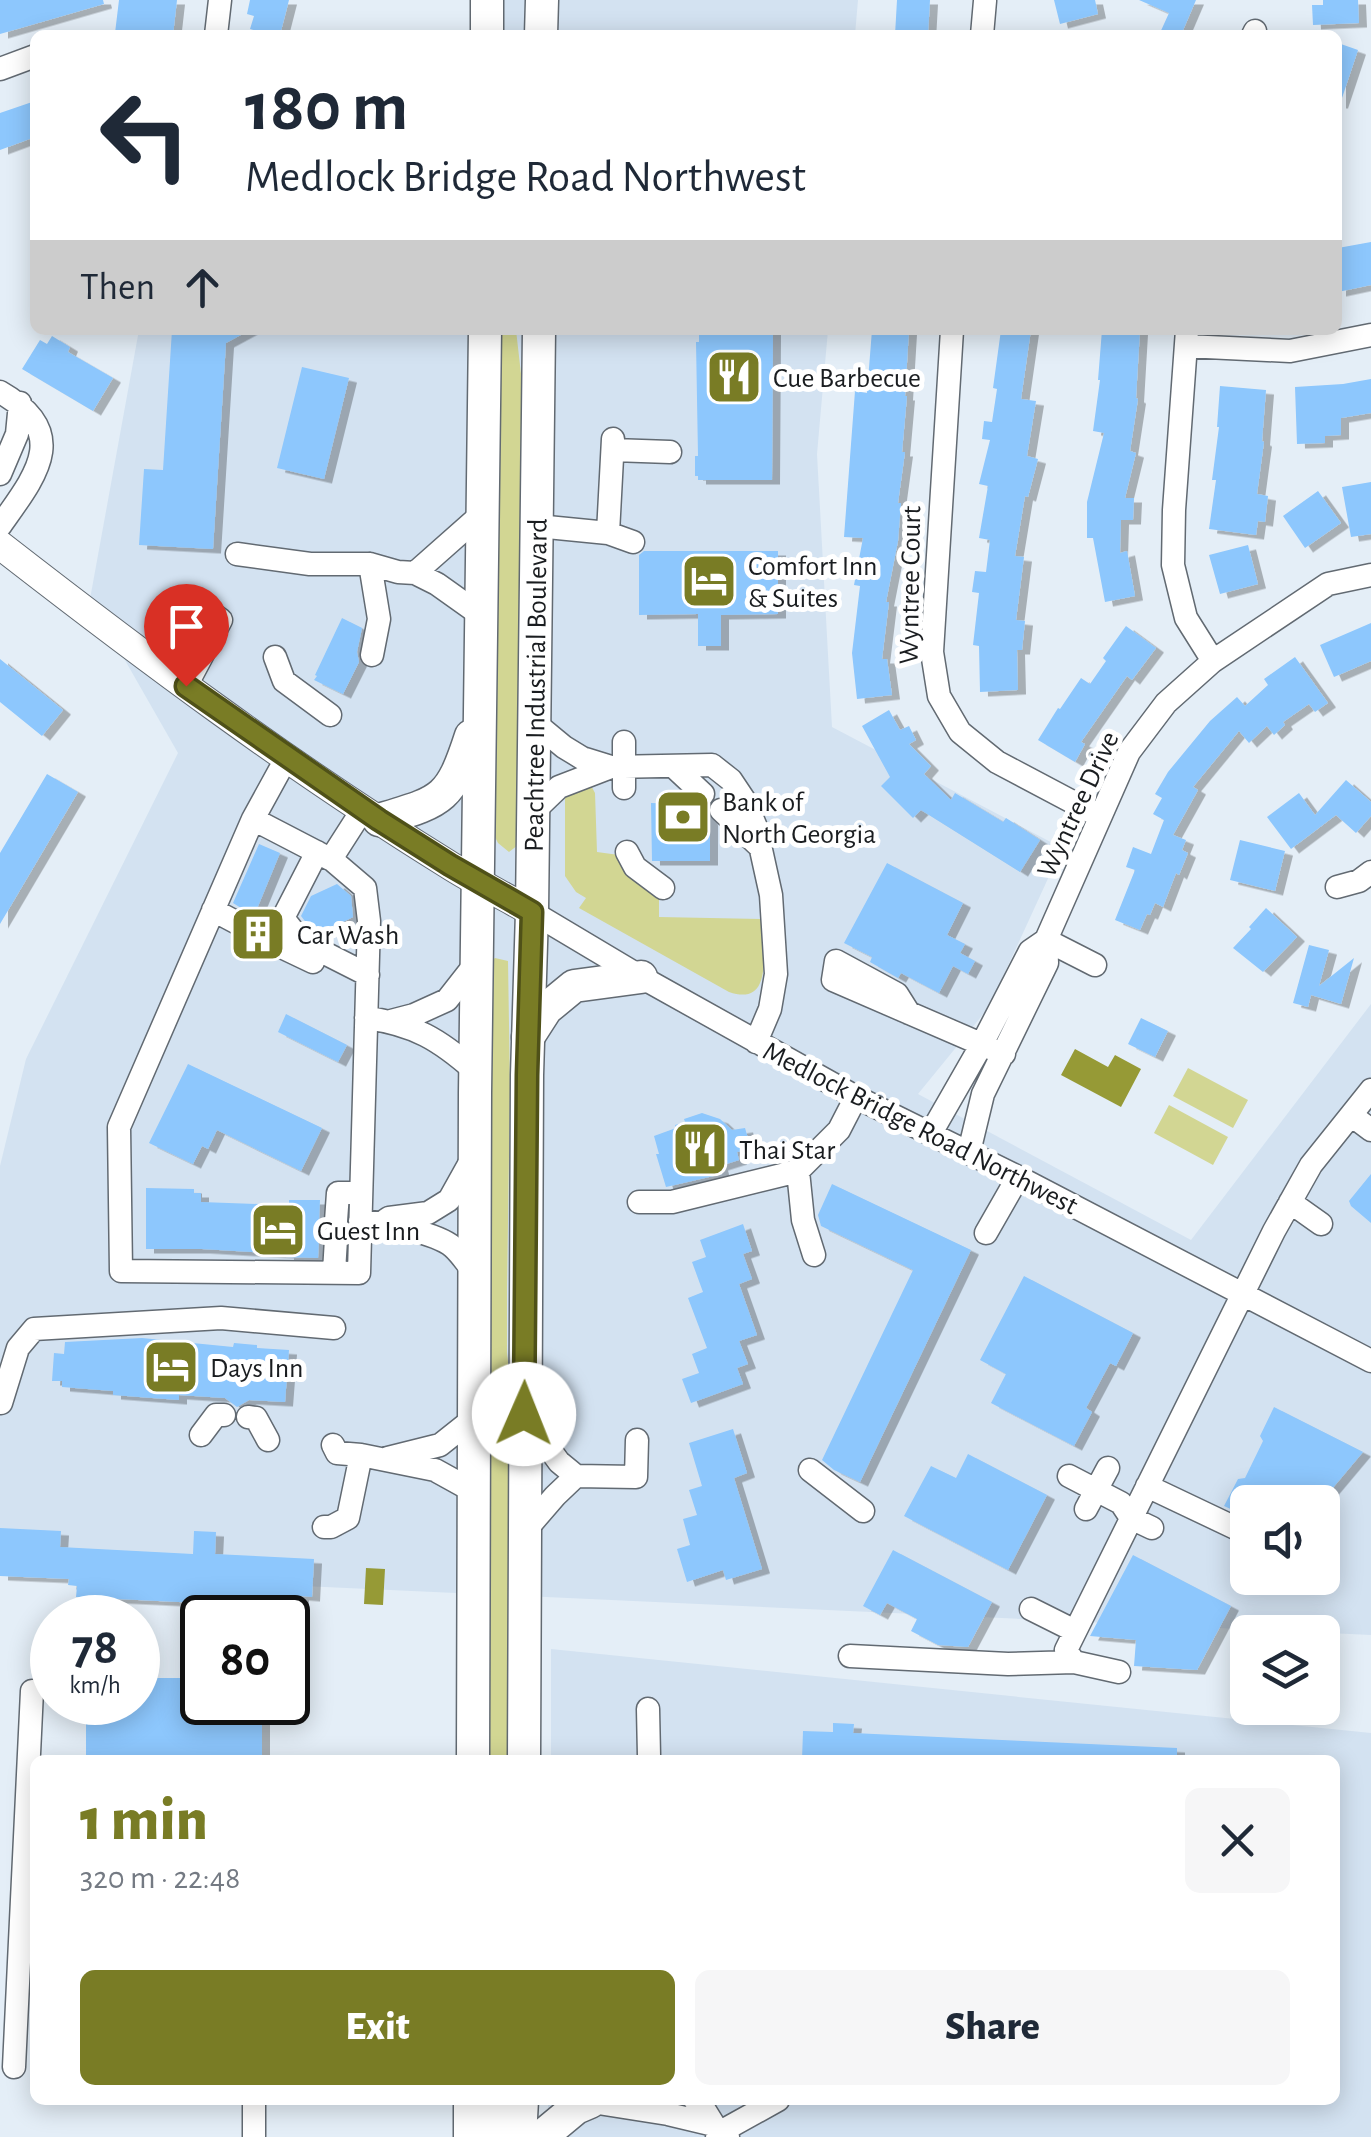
<!DOCTYPE html>
<html lang="en">
<head>
<meta charset="utf-8">
<style>
  body { margin:0; font-family:"Alegreya Sans",sans-serif; background:#f6f6f7; color:#1f2937; height:100vh; display:flex; flex-direction:column; font-size:38px; white-space:nowrap }
  * { box-sizing:border-box; margin:0 }
  p { font-size:32px; color:#747a83 }
  .icon { flex:none; width:55px; height:55px; fill:none; stroke:currentColor; stroke-width:2; stroke-linecap:round; stroke-linejoin:round }
  .map { position:relative; flex:1; overflow:hidden }
  .drawer { position:absolute; left:30px; top:1755px; width:1310px; height:350px; display:flex; flex-direction:column; background:#fff; border-radius:15px; box-shadow:0 5px 25px #0003 }
  .drawer>* { flex:none }
  .top-card { position:absolute; left:30px; top:30px; width:1312px; height:305px; border-radius:15px; box-shadow:0 5px 25px #0003; background:#fff; color:#1f2937; overflow:hidden }
  .fabs { position:absolute; left:1230px; top:1485px; display:grid; gap:20px }
  .fabs a { display:grid; place-items:center; width:110px; height:110px; border-radius:15px; background:#fff; box-shadow:0 5px 25px #0003; font-size:50px }
  .speed { position:absolute; left:30px; top:1595px; display:flex; gap:20px; font-size:50px; font-weight:700; text-align:center }
  .speed>* { display:grid; place-content:center; width:130px; height:130px; border-radius:50%; background:#fff; box-shadow:0 5px 25px #0003; line-height:1 }
  .speed small { font-size:25px; font-weight:400 }
  .speed .limit { border:5px solid #111; border-radius:15px; background:#fff; color:#111 }
  .pin { position:absolute; display:grid; place-items:center; width:85px; height:85px; color:#fff; margin:-102px -42px; border-radius:50% 50% 50% 0; rotate:-45deg; box-shadow:0 0 10px #0007 }
  .pin .icon { rotate:45deg }
  .me { position:absolute; width:110px; margin:-55px; rotate:1deg; stroke-linejoin:round; filter:drop-shadow(0 0 8px #0008) }
  .turn { display:flex; align-items:center; gap:35px; height:210px; padding:0 50px; font-size:45px }
  .turn .icon { width:130px; height:130px; stroke-width:2.5 }
  .turn b { display:block; font-size:70px; line-height:85px }
  .then { display:flex; align-items:center; height:95px; padding:0 50px; background:#0003; gap:20px; font-size:38px }
  .round { display:grid; place-items:center; flex:none; width:105px; height:105px; border-radius:15px; background:#f6f6f7 }
  .summary { display:flex; align-items:center; justify-content:space-between; height:170px; padding:0 50px }
  h1 { font-size:60px; font-weight:800; line-height:75px; color:#797c25 }
  .action { display:flex; gap:20px; margin-top:auto; padding:20px 50px }
  .action a { flex:1; height:115px; border-radius:15px; background:#797c25; color:#fff; font-size:40px; font-weight:800; line-height:115px; text-align:center }
  .action a+a { background:#f6f6f7; color:#1f2937 }
  .map>svg:first-child { display:block }
</style>
</head>
<body>
<div class="map">
<svg width="1371" height="2137" viewBox="0 0 1371 2137">
  <defs>
    <filter id="shadow"><feDropShadow dx="8" dy="4.5" stdDeviation="0" flood-color="#0004"/></filter>
  </defs>
  <rect width="100%" height="100%" fill="#e4eef7"/>
  <path fill="#d3e2f1" fill-rule="evenodd" d="M 499,0 L 858,0 L 855,35 L 499,35 Z
    M 139,330 L 828,330 L 817,454 L 832,727 L 1062,848 L 989,1007 L 918,1094 L 1191,1240 L 1371,1004 L 1371,1635 L 0,1572 L 0,1166 L 26,1059 L 178,753 L 90,599 ZM 1248,1502 L 1322,1502 L 1322,1578 L 1248,1578 Z
    M 551,1649 L 1371,1733 L 1371,2137 L 548,2137 L 548,2100 L 1335,2100 L 1335,1760 L 551,1760 Z"/>
  <path fill="#d2d693" d="M 496,330 L 516,330 L 524,400 L 518,845 L 509,852 L 498,843 L 495,837 Z
    M 588,780 L 595,793 L 597,852 L 619,855 C 629,873 638,889 659,895 L 659,917 L 761,919 C 762,946 776,1008 729,992 L 579,908 L 586,898 L 576,892 L 565,876 L 565,794 Z
    M 495,958 L 508,961 L 510,1088 L 507,1289 L 507,1353 L 514,1413 L 514,1760 L 483,1760 L 487,965 Z
    M 1188,1068 L 1248,1100 L 1233,1128 L 1173,1096 Z
    M 1169,1105 L 1228,1137 L 1213,1165 L 1154,1133 Z"/>
  <path fill="#969a36" d="M 1075,1049 L 1108,1067 L 1115,1055 L 1141,1069 L 1121,1107 L 1061,1075 Z
    M 366,1568 L 385,1569 L 383,1605 L 364,1604 Z"/>
  <path fill="#8dc7fd" filter="url(#shadow)" d="M 0,0 L 103,0 L 104,4 L 0,34 Z
    M 119,0 L 177,0 L 173,35 L 115,33 Z
    M 250,0 L 289,0 L 280,35 L 256,35 L 257,31 L 250,29 L 254,16 L 247,14 Z
    M 897,0 L 930,0 L 928,35 L 895,35 Z
    M 1054,0 L 1095,0 L 1098,14 L 1060,24 Z
    M 1139,0 L 1196,0 L 1181,35 L 1159,35 L 1169,13 Z
    M 1323,0 L 1358,0 L 1359,23 L 1313,25 L 1312,5 L 1323,5 Z
    M 1338,43 L 1358,50 L 1340,104 L 1338,104 Z
    M 35,101 L 35,137 L 0,150 L 0,113 Z
    M 1371,242 L 1371,285 L 1338,292 L 1338,248 Z
    M 172,330 L 250,330 L 226,343 L 213,549 L 139,545 L 144,469 L 163,470 Z
    M 699,330 L 773,330 L 772,480 L 698,480 L 698,476 L 695,476 L 695,456 L 698,456 L 696,342 L 699,342 Z
    M 872,330 L 909,330 L 905,396 L 907,396 L 902,452 L 905,452 L 898,503 L 901,503 L 898,541 L 886,602 L 889,602 L 882,659 L 887,659 L 892,695 L 857,699 L 852,653 L 860,586 L 854,585 L 863,538 L 844,537 L 855,391 L 867,393 Z
    M 1001,330 L 1031,330 L 1021,399 L 1036,401 L 1027,456 L 1038,459 L 1028,497 L 1025,496 L 1015,556 L 1024,557 L 1016,620 L 1025,621 L 1022,650 L 1017,650 L 1018,690 L 980,692 L 979,646 L 973,645 L 979,593 L 972,592 L 975,571 L 986,572 L 990,540 L 979,538 L 988,486 L 979,484 L 990,440 L 982,439 L 984,421 L 992,422 L 997,389 L 993,388 Z
    M 1102,330 L 1140,330 L 1136,398 L 1138,399 L 1130,451 L 1136,453 L 1125,498 L 1134,498 L 1133,520 L 1121,520 L 1120,553 L 1127,551 L 1135,596 L 1105,602 L 1093,538 L 1087,538 L 1087,502 L 1104,433 L 1093,431 L 1100,380 L 1098,380 Z
    M 52,336 L 70,347 L 68,352 L 113,378 L 93,411 L 22,369 L 40,340 L 47,344 Z
    M 302,367 L 349,378 L 324,479 L 277,468 Z
    M 1371,379 L 1371,413 L 1341,418 L 1341,435 L 1325,436 L 1325,443 L 1297,444 L 1295,387 L 1343,384 Z
    M 1220,386 L 1266,390 L 1262,441 L 1264,442 L 1257,494 L 1268,496 L 1265,522 L 1258,521 L 1256,535 L 1209,529 L 1216,480 L 1212,480 L 1219,427 L 1217,427 Z
    M 1371,482 L 1371,534 L 1351,537 L 1342,487 Z
    M 1318,491 L 1341,523 L 1305,548 L 1283,516 Z
    M 1248,545 L 1258,584 L 1220,594 L 1209,555 Z
    M 644,551 L 778,551 L 778,614 L 721,615 L 721,646 L 698,646 L 698,614 L 639,615 L 639,555 Z
    M 342,618 L 362,628 L 357,652 L 359,662 L 343,694 L 314,680 L 317,676 L 315,675 Z
    M 1371,623 L 1371,661 L 1334,677 L 1320,645 Z
    M 1126,626 L 1156,648 L 1132,680 L 1127,676 L 1081,742 L 1085,744 L 1075,762 L 1038,740 L 1058,708 L 1060,709 L 1081,678 L 1090,684 L 1106,661 L 1103,658 Z
    M 1295,657 L 1328,703 L 1315,712 L 1309,704 L 1283,722 L 1285,725 L 1274,735 L 1267,726 L 1249,743 L 1239,731 L 1193,787 L 1198,790 L 1173,835 L 1186,840 L 1182,850 L 1188,853 L 1179,875 L 1176,873 L 1163,907 L 1155,903 L 1150,915 L 1147,914 L 1140,930 L 1115,920 L 1135,870 L 1126,867 L 1133,847 L 1151,854 L 1164,820 L 1153,814 L 1162,798 L 1155,794 L 1168,772 L 1210,721 L 1237,697 L 1245,706 L 1268,685 L 1264,679 Z
    M 0,659 L 63,710 L 42,736 L 0,702 Z
    M 889,710 L 900,730 L 909,726 L 916,740 L 909,744 L 931,766 L 924,774 L 951,800 L 955,793 L 1003,822 L 1006,818 L 1040,840 L 1020,872 L 921,810 L 913,818 L 881,786 L 890,777 L 862,726 Z
    M 47,774 L 78,792 L 0,924 L 0,853 Z
    M 1346,780 L 1371,802 L 1371,816 L 1356,833 L 1336,815 L 1291,849 L 1267,817 L 1299,793 L 1315,815 Z
    M 651,803 L 691,804 L 699,808 L 706,808 L 710,821 L 710,861 L 652,861 Z
    M 1240,840 L 1285,851 L 1275,891 L 1230,880 Z
    M 259,844 L 280,853 L 254,916 L 233,903 Z
    M 887,863 L 963,903 L 947,935 L 965,944 L 960,953 L 975,961 L 968,974 L 953,966 L 939,993 L 901,973 L 898,978 L 870,962 L 872,957 L 844,943 Z
    M 337,884 L 351,896 L 353,917 L 319,934 L 311,929 L 301,916 L 311,896 Z
    M 1266,908 L 1297,937 L 1263,972 L 1233,948 L 1251,929 L 1249,927 Z
    M 1309,945 L 1329,950 L 1319,986 L 1354,958 L 1341,1004 L 1311,995 L 1308,1007 L 1293,1003 Z
    M 286,1014 L 347,1045 L 338,1062 L 278,1032 Z
    M 1141,1018 L 1168,1031 L 1155,1057 L 1128,1044 Z
    M 188,1064 L 322,1128 L 301,1171 L 217,1130 L 208,1149 L 202,1146 L 193,1164 L 149,1143 Z
    M 702,1113 L 720,1119 L 732,1130 L 745,1128 L 750,1145 L 742,1148 L 743,1151 L 737,1152 L 739,1160 L 720,1166 L 722,1174 L 666,1187 L 656,1154 L 659,1154 L 654,1136 L 676,1128 L 675,1125 L 685,1122 L 684,1119 Z
    M 1371,1174 L 1371,1223 L 1351,1206 L 1349,1201 Z
    M 832,1184 L 971,1250 L 860,1482 L 834,1470 L 822,1460 L 913,1270 L 821,1226 L 818,1215 Z
    M 146,1188 L 194,1189 L 194,1193 L 201,1193 L 201,1202 L 289,1205 L 289,1200 L 320,1200 L 319,1221 L 324,1230 L 321,1238 L 319,1238 L 318,1258 L 286,1257 L 286,1254 L 202,1249 L 146,1249 Z
    M 743,1224 L 752,1251 L 743,1254 L 752,1279 L 739,1284 L 757,1335 L 739,1341 L 748,1364 L 737,1368 L 743,1384 L 691,1403 L 682,1379 L 699,1373 L 692,1354 L 707,1348 L 688,1298 L 703,1292 L 692,1262 L 706,1257 L 700,1240 Z
    M 1024,1276 L 1133,1333 L 1116,1366 L 1110,1363 L 1086,1408 L 1092,1412 L 1074,1446 L 991,1403 L 1006,1374 L 980,1360 Z
    M 142,1338 L 233,1347 L 234,1343 L 257,1345 L 257,1348 L 289,1350 L 285,1402 L 249,1400 L 237,1407 L 225,1398 L 179,1395 L 179,1400 L 113,1395 L 113,1391 L 62,1387 L 62,1381 L 52,1381 L 54,1353 L 64,1354 L 65,1342 Z
    M 1274,1407 L 1363,1452 L 1321,1502 L 1248,1502 L 1248,1517 L 1224,1506 L 1238,1479 L 1245,1478 L 1263,1441 L 1260,1436 Z
    M 733,1429 L 747,1473 L 734,1478 L 762,1569 L 726,1580 L 723,1570 L 687,1582 L 677,1549 L 690,1545 L 683,1519 L 697,1515 L 689,1490 L 702,1486 L 689,1443 Z
    M 968,1454 L 1047,1495 L 1008,1570 L 904,1516 L 931,1466 L 956,1478 Z
    M 0,1528 L 61,1531 L 60,1547 L 193,1554 L 194,1531 L 216,1532 L 215,1554 L 314,1559 L 312,1597 L 301,1596 L 300,1608 L 76,1597 L 77,1586 L 68,1585 L 69,1579 L 0,1576 Z
    M 893,1550 L 992,1602 L 968,1647 L 938,1645 L 911,1631 L 917,1619 L 887,1603 L 880,1615 L 863,1606 Z
    M 1133,1555 L 1231,1606 L 1197,1670 L 1134,1666 L 1136,1640 L 1090,1636 Z
    M 138,1678 L 202,1678 L 202,1702 L 262,1702 L 262,1760 L 86,1760 L 86,1702 L 138,1702 Z
    M 833,1723 L 854,1724 L 853,1733 L 1177,1748 L 1177,1760 L 802,1760 L 803,1731 L 833,1732 Z"/>
  <g fill="none" stroke-linecap="round" stroke-linejoin="round">
    <g stroke="#626a72" stroke-width="25">
      <path id="minor" d="M 216,35 L 220,0
        M 982,35 L 985,1
        M 1253,35 L 1255,31
        M 0,69 L 35,56
        M 952,330 L 932,652 L 939,696 L 960,732 L 997,762 L 1099,816
        M 1187,330 L 1174,510 L 1173,565 L 1186,618 L 1213,661
        M 1186,346 L 1290,351 L 1371,335
        M 0,392 C 72,433 36,475 0,526
        M 613,450 L 670,452
        M 0,474 L 17,434 L 20,403
        M 537,526 L 608,533 L 613,439
        M 608,533 L 633,542
        M 237,554 L 310,564 L 370,564 L 398,572 L 415,573 L 437,584 L 482,616
        M 370,564 L 379,619 L 372,655
        M 415,573 L 484,512
        M 275,657 L 284,681 L 330,715
        M 186,686 L 221,620 L 203,607
        M 535,723 L 564,747 L 582,758 L 611,767 L 712,765 L 731,780 L 745,801 L 756,827 L 771,895 L 776,974 L 770,1009 L 756,1042
        M 624,742 L 624,788
        M 287,757 L 253,819 L 119,1127 L 121,1271 L 359,1273 L 369,921 L 365,888 L 331,859 L 363,809
        M 673,766 L 703,794
        M 721,810 L 760,847
        M 533,812 L 559,787 L 611,767
        M 253,819 L 330,859
        M 317,852 L 283,918 L 301,941 L 368,975
        M 627,852 L 635,867 L 663,888
        M 1337,887 L 1359,881 L 1371,872
        M 213,910 L 245,927
        M 532,912 L 641,977 L 856,1097 L 1018,1177 L 1371,1361
        M 1046,940 L 1095,965
        M 271,942 L 313,962
        M 909,1013 L 897,994 L 836,961 L 833,980 L 1004,1054
        M 366,1018 C 414,1024 440,1040 475,1071
        M 391,1021 L 414,1015 L 447,1000 L 476,963
        M 1351,1115 L 1371,1130
        M 931,1133 L 982,1044 L 1030,951 L 1046,940
        M 969,1152 L 983,1094 L 1047,963 L 1046,940 L 1129,752 L 1166,703 L 1213,661 L 1328,584 L 1371,575
        M 639,1202 L 672,1202 L 798,1171
        M 1290,1202 L 1321,1224
        M 386,1220 L 389,1218 L 428,1213 L 449,1200 L 473,1157
        M 336,1221 L 338,1193 L 361,1193
        M 360,1221 C 381,1222 437,1233 453,1247 C 461,1254 467,1264 474,1272
        M 986,1233 L 1018,1177
        M 814,1255 L 803,1220 L 798,1171 L 839,1130 L 856,1097
        M 334,1272 L 336,1239
        M 1,1403 L 18,1348 L 34,1329 L 221,1318 L 334,1328
        M 524,1414 L 559,1462 L 576,1476 L 636,1477 L 637,1440
        M 248,1417 L 256,1418 L 268,1440
        M 201,1435 L 216,1415 L 224,1415
        M 333,1445 L 337,1453 L 361,1455 L 435,1470 L 473,1491
        M 388,1458 L 440,1445 L 474,1418
        M 810,1470 L 863,1511
        M 1069,1476 L 1121,1503 L 1131,1518 L 1152,1528
        M 1147,1486 L 1248,1534
        M 1086,1509 L 1108,1468
        M 324,1527 L 331,1527 L 348,1518 L 361,1455
        M 524,1532 L 555,1496 L 576,1476
        M 1031,1609 L 1075,1631
        M 850,1656 L 1008,1664 L 1074,1662
        M 1119,1672 L 1074,1662 L 1066,1650 L 1274,1231 L 1311,1165 L 1371,1090
        M 648,1709 L 649,1756
        M 14,2067 L 32,1691
        M 254,2100 L 254,2136
        M 579,2100 L 668,2114 L 714,2125 L 728,2137
        M 695,2100 L 701,2104 L 714,2125
        M 717,2137 L 722,2131 L 778,2100"/>
    </g>
    <g stroke="#626a72" stroke-width="30">
      <path id="major" d="M 0,545 C 144,657 291,767 446,863 C 474,881 504,896 532,912"/>
    </g>
    <g stroke="#626a72" stroke-width="35">
      <g id="highway">
        <path d="M 487,35 L 487,0"/>
        <path d="M 541,35 L 542,0"/>
        <path d="M 379,820 C 442,801 450,801 471,736"/>
        <path d="M 528,1037 L 546,1009 L 574,986 L 641,977"/>
        <path d="M 473,1760 L 475,1093 L 485,330"/>
        <path id="s1" d="M 524,1760 L 527,1075 L 532,912 L 539,330"/>
        <path d="M 492,2100 L 498,2137"/>
        <path d="M 470,2137 L 470,2100"/>
        <path d="M 520,2137 L 522,2100"/>
        <path d="M 541,2137 L 576,2108 L 590,2102"/>
      </g>
    </g>
    <use href="#minor" stroke="#fff" stroke-width="22"/>
    <use href="#major" stroke="#fff" stroke-width="28"/>
    <use href="#highway" stroke="#fff" stroke-width="32"/>
  </g>
  <g fill="none" stroke-linecap="round" stroke-linejoin="round">
    <g stroke="#4f5118" stroke-width="25">
      <path id="route" d="M 186,686 L 379,820 L 450,865 L 532,912 L 527,1075 L 524,1414"/>
    </g>
    <use href="#route" stroke="#797c25" stroke-width="18"/>
  </g>
  <defs>
    <g id="restaurant-square" transform="scale(2.875)"><rect x="-9" y="-9" width="18" height="18" rx="4" fill="#797c25" stroke="#fff"/><path d="M-5-6h1v4h1v-4h1v4h1v-4h1v5L-1.5 .5V6h-2V.5L-5-1ZM5-6V6H3V1.5H1.5Q1.5-4 5-6Z" fill="#fff"/></g>
    <g id="hotel-square" transform="scale(2.875)"><rect x="-9" y="-9" width="18" height="18" rx="4" fill="#797c25" stroke="#fff"/><path d="M-6-4.5h1.5V1H6V5H4.5V3h-9V5H-6ZM-4 0a1.8 1.8 0 1 1 3.6 0ZM.5 0V-2.5h3Q6-2.5 6 0Z" fill="#fff"/></g>
    <g id="bank-square" transform="scale(2.875)"><rect x="-9" y="-9" width="18" height="18" rx="4" fill="#797c25" stroke="#fff"/><path d="M-6-4H6V4H-6ZM0-2.3a2.3 2.3 0 1 0 0 4.6a2.3 2.3 0 1 0 0-4.6Z" fill="#fff"/></g>
    <g id="building-square" transform="scale(2.875)"><rect x="-9" y="-9" width="18" height="18" rx="4" fill="#797c25" stroke="#fff"/><path d="M-4-6H4V6H1V3H-1V6H-4ZM-2.5-4.3h1.7v1.8h-1.7ZM.8-4.3h1.7v1.8H.8ZM-2.5-1h1.7V.8h-1.7ZM.8-1h1.7V.8H.8Z" fill="#fff"/></g>
  </defs>
  <g fill-rule="evenodd">
    <use href="#restaurant-square" x="734" y="377"/>
    <use href="#hotel-square" x="709" y="581"/>
    <use href="#bank-square" x="683" y="817"/>
    <use href="#building-square" x="258" y="934"/>
    <use href="#restaurant-square" x="700" y="1149"/>
    <use href="#hotel-square" x="278" y="1230"/>
    <use href="#hotel-square" x="171" y="1367"/>
  </g>
  <g text-anchor="middle" stroke-width="10" stroke-linejoin="round" paint-order="stroke">
    <g font-size="28" fill="#1a1d20" stroke="#fff" text-anchor="start">
      <text x="773" y="387">Cue Barbecue</text>
      <text x="748" y="575">Comfort Inn<tspan x="748" dy="32">&amp; Suites</tspan></text>
      <text x="722" y="811">Bank of<tspan x="722" dy="32">North Georgia</tspan></text>
      <text x="297" y="944">Car Wash</text>
      <text x="739" y="1159">Thai Star</text>
      <text x="317" y="1240">Guest Inn</text>
      <text x="210" y="1377">Days Inn</text>
    </g>
    <g font-size="28" fill="#1a1d20" stroke="#fff">
      <text transform="translate(909 585) rotate(-89)" y="10">Wyntree Court</text>
      <text dy="10" stroke="none"><textPath href="#s1" startOffset="1075">Peachtree Industrial Boulevard</textPath></text>
      <text transform="translate(1077 804) rotate(-65)" y="10">Wyntree Drive</text>
      <text transform="translate(921 1127) rotate(27)" y="10">Medlock Bridge Road Northwest</text>
    </g>
  </g>
</svg>
<div class="fabs">
<a><svg class="icon" aria-label="sound" viewBox="0 0 24 24"><path d="M4 9h4l5-4v14l-5-4H4zM17 9q2 3 0 6"/></svg></a>
<a><svg class="icon" aria-label="layers" viewBox="0 0 24 24"><path d="M12 4l9 5-9 5-9-5zM3 14l9 5 9-5"/></svg></a>
</div>
<div class="speed"><div>78<small>km/h</small></div><div class="limit">80</div></div>
<div class="pin" style="left:186px;top:686px;background:#d93025"><svg class="icon" aria-label="arrive" viewBox="0 0 24 24"><path d="M6 21V4h12l-3 4 3 4H6"/></svg></div>
<svg class="me" style="left:524px;top:1414px" viewBox="-20 -20 40 40"><circle r="19" fill="#fff"/><path d="M0-13L10 11 0 6-10 11z" fill="#797c25"/></svg>
<div class="top-card">
<div class="turn"><svg class="icon" aria-label="left" viewBox="0 0 24 24"><path d="M17 20v-9H6M10 6l-5 5 5 5"/></svg><div><b>180 m</b>Medlock Bridge Road Northwest</div></div>
<div class="then">Then<svg class="icon" aria-label="ahead" viewBox="0 0 24 24"><path d="M12 20V5M6 11l6-6 6 6"/></svg></div>
</div>
<section class="drawer">
<div class="summary"><div><h1>1 min</h1><p>320 m · 22:48</p></div><a class="round"><svg class="icon" aria-label="close" viewBox="0 0 24 24"><path d="M6 6l12 12M18 6L6 18"/></svg></a></div>
<div class="action"><a>Exit</a><a>Share</a></div>
</section>
</div>
</body>
</html>
